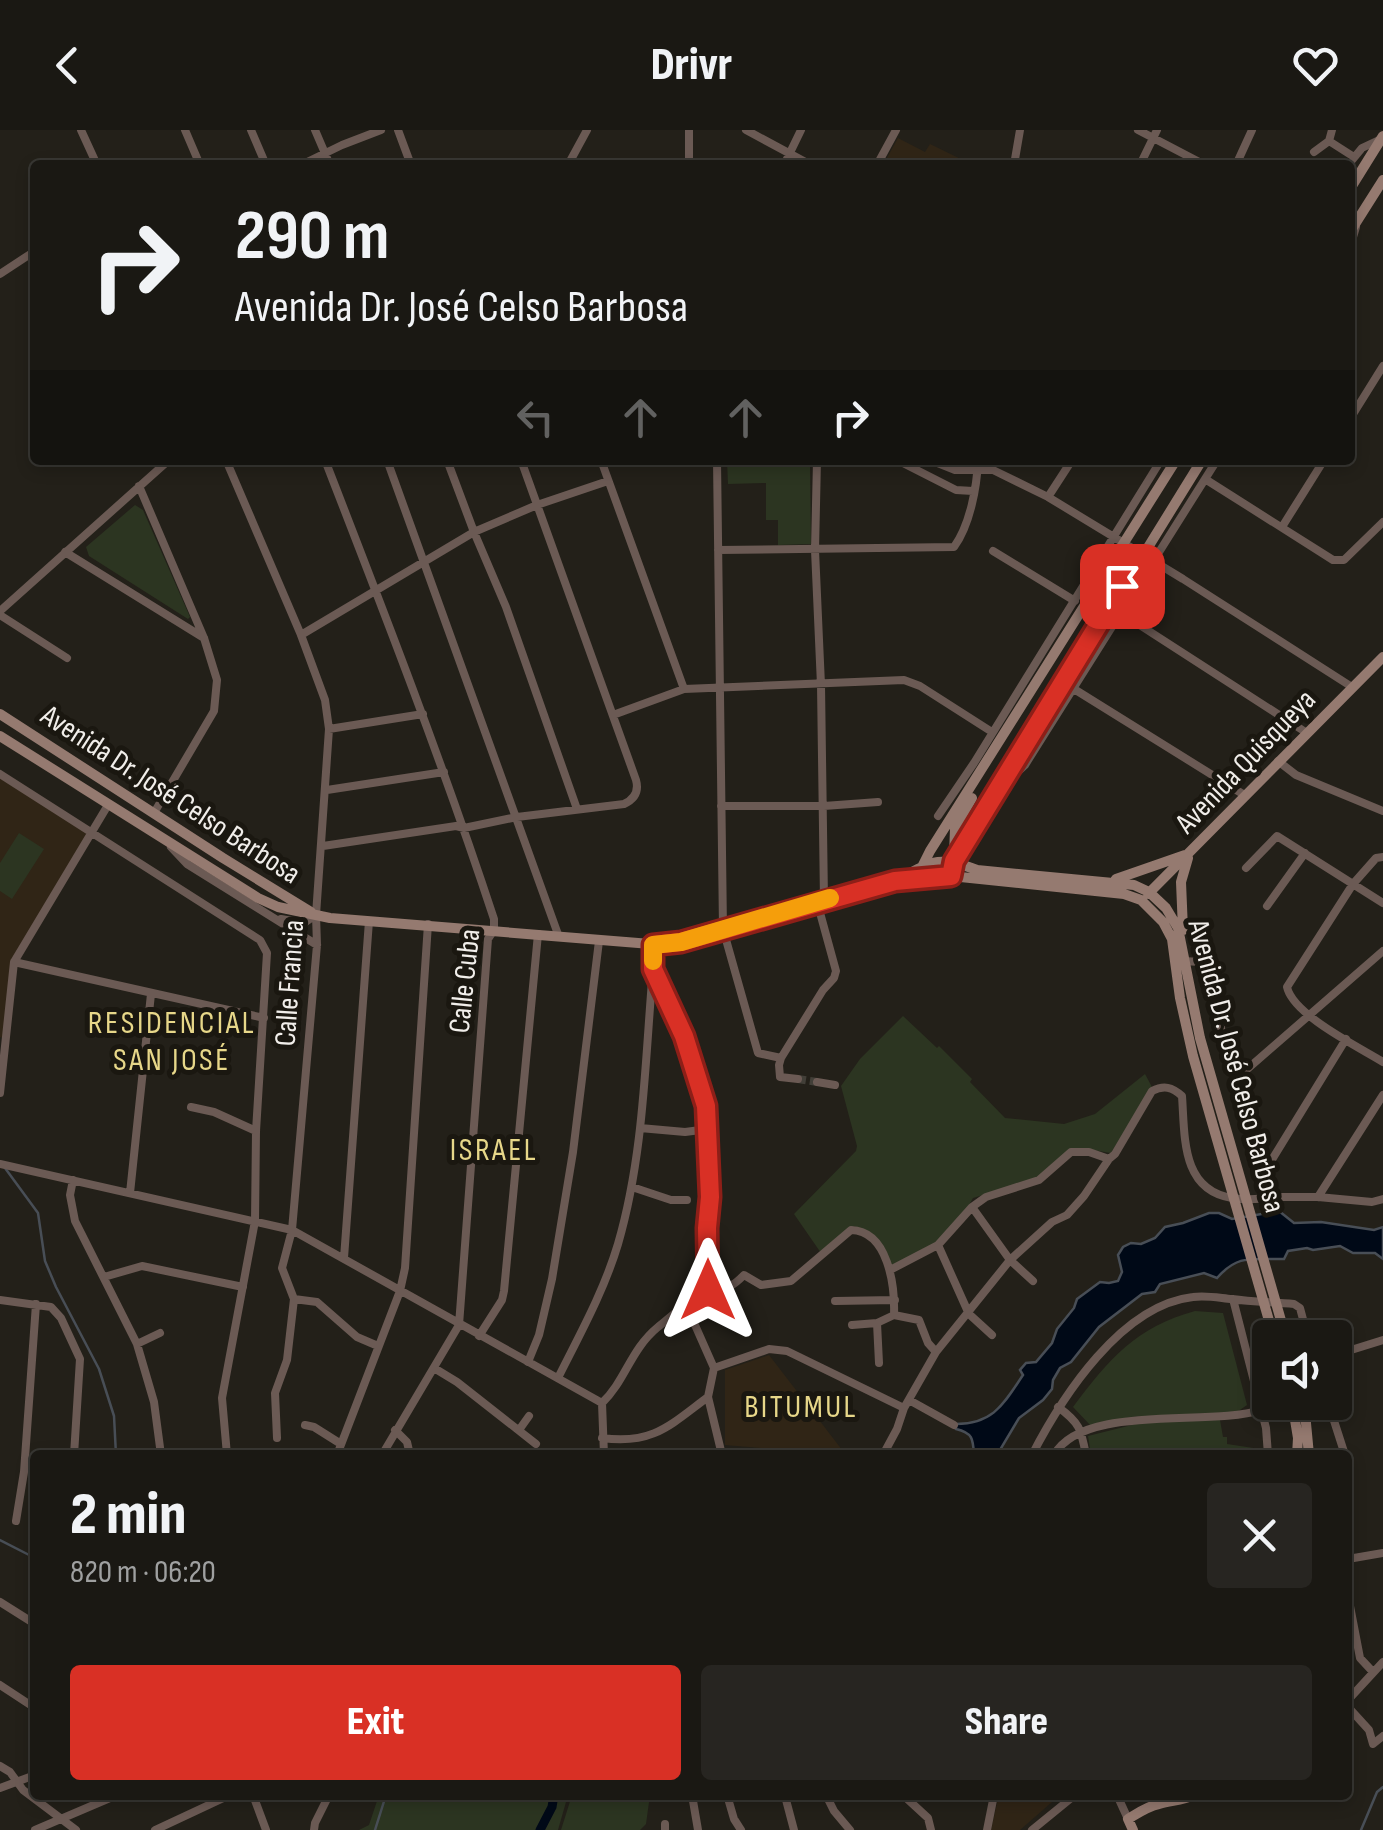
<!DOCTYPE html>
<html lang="en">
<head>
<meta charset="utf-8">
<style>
  body { margin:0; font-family:"Sofia Sans Condensed",sans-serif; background:#272521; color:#f1f3f6; height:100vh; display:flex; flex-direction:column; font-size:38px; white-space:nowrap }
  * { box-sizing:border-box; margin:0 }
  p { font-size:32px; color:#9fa0a0 }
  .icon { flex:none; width:55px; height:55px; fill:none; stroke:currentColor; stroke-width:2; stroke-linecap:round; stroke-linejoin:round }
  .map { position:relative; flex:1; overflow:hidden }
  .sheet { position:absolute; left:30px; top:1320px; width:1322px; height:350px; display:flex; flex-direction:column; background:#1a1813; border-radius:10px; box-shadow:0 5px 15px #0003,0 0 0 2px #383733 }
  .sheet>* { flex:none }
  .top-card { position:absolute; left:30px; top:30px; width:1325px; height:305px; border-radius:10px; box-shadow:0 5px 15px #0003,0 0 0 2px #383733; background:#1a1813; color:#f1f3f6; overflow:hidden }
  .controls { position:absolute; left:1252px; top:1190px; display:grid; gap:20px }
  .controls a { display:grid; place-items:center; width:100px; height:100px; border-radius:10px; background:#1a1813; box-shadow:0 5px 15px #0003,0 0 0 2px #383733; font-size:50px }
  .pin { position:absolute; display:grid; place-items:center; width:85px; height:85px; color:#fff; margin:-42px; border-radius:20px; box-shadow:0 5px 15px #0006 }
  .me { position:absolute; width:110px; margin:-55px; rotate:0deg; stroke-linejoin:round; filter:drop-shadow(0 0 8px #0008) }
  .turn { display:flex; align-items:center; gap:35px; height:210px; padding:0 40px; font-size:45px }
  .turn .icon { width:130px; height:130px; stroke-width:2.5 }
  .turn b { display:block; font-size:70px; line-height:85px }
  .lanes { display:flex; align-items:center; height:95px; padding:0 40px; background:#0003; justify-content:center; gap:50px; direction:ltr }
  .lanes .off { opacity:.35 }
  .round { display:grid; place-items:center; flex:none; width:105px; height:105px; border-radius:10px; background:#272521 }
  .headline { display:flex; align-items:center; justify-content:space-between; height:170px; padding:0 40px }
  h1 { font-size:60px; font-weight:800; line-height:75px }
  .action { display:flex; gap:20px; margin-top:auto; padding:20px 40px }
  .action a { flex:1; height:115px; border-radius:10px; background:#d93025; color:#fff; font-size:40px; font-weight:800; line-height:115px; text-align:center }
  .action a+a { background:#272521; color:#f1f3f6 }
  header { display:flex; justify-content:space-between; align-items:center; height:130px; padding:0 40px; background:#1a1813; font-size:45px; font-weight:800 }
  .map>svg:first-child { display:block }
</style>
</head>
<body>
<header><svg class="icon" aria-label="back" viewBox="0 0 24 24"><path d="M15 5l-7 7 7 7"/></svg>Drivr<svg class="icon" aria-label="heart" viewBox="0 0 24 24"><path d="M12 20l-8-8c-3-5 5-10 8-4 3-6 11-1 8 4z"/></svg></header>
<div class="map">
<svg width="1383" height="1700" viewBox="0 0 1383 1700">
  <rect width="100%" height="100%" fill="#232019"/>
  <path fill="#302516" d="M 898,8 L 925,22 L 930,14 L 973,35 L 883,35 Z
    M 0,648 L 88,703 L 11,831 L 3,908 L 0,907 Z
    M 769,1225 L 846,1325 L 725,1315 L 725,1240 Z
    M 999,1665 L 1060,1665 L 1020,1700 L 991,1700 Z"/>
  <path fill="#2c3521" d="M 727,330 L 810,330 L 811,414 L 778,415 L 778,390 L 766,390 L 766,353 L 728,354 Z
    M 135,375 L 143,380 L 190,487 L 188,489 L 89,426 L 86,417 Z
    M 19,703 L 44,719 L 12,769 L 0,761 L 0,733 Z
    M 903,886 L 937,918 L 939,916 L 972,949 L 970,952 L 1005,988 L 1064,994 L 1095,984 L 1145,944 L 1152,957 L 1111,1023 L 1080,1018 L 1067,1022 L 1040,1048 L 973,1068 C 952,1109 929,1118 891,1137 L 876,1107 L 854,1096 L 821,1123 L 794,1084 L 856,1021 L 857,1016 L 841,956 L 860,929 Z
    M 1195,1181 L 1223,1183 L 1247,1275 L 1237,1282 L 1131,1287 L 1091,1296 L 1073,1277 C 1109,1229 1136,1197 1195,1181 Z
    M 1220,1290 L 1223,1307 L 1227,1307 L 1227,1314 L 1260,1319 L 1259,1325 L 1091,1325 L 1088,1306 L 1148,1291 Z
    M 379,1665 L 568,1665 L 558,1700 L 359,1700 L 369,1695 Z
    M 572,1665 L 650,1665 L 646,1694 L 640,1700 L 561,1700 Z"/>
  <path fill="#000917" stroke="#484e56" stroke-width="2.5" d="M 1279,1081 L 1294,1093 L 1321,1092 L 1374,1100 L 1383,1097 L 1383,1129 L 1375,1123 L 1353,1123 L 1340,1116 L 1313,1120 L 1307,1118 L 1288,1121 L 1284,1129 C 1253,1130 1239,1123 1217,1148 L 1204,1143 L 1160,1154 L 1155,1162 L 1142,1164 L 1099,1197 L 1071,1232 L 1060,1238 L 1053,1250 L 1052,1259 L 1043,1270 L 1019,1288 L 997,1325 L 974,1325 C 973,1309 973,1303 956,1299 L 956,1294 C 994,1294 1004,1273 1023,1245 L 1020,1240 L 1026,1233 L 1036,1232 L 1052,1213 L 1057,1199 L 1074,1178 L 1077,1169 L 1100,1152 L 1109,1153 L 1118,1151 L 1122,1142 L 1118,1125 L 1123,1117 L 1131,1113 L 1141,1114 L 1155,1108 L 1165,1097 L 1183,1093 L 1209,1083 L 1219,1083 L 1232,1089 Z"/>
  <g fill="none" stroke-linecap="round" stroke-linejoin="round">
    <path stroke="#484e56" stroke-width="2.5" d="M 5,1038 L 38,1083 L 45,1131 L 56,1157 L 99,1239 L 114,1286 L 116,1325
      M 0,1410 L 35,1428
      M 375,1700 L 386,1665
      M 1361,1700 L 1377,1662 L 1383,1657"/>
    <path stroke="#000917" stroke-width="9" d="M 540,1700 L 552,1677 L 554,1665"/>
    <path stroke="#423f38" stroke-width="8" stroke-dasharray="8 4" stroke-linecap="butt" d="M 798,949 L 817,952"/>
    <path stroke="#6b5a54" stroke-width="8" d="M 81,0 L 97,35
      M 185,0 L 200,35
      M 251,0 L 266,35
      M 315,0 L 330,35
      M 398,0 L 411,35
      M 746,0 L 811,35
      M 1138,0 L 1205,35
      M 1329,11 L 1354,27
      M 1314,22 L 1329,11 L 1332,0
      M 301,35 L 342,15 L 381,0
      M 568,35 L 587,0
      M 689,35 L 689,0
      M 784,35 L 801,0
      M 877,35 L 896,0
      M 1014,35 L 1020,0
      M 1140,35 L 1157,0
      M 1236,35 L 1252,0
      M 1348,35 L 1362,18 L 1379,10
      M 1350,117 L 1356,97
      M 0,144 L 35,121
      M 1350,289 L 1383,236
      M 226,330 L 301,505 L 325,570 L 329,599 L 316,785 L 317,815 L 292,1100 L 282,1138 L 294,1169 L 287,1230 L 275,1263 L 277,1308
      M 325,330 C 384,482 443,634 494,789 L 494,800 L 488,809 L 459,1195 L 382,1325
      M 387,330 L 559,807
      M 447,330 L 474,402 L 506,477 L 577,679
      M 601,330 L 684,559
      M 717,330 L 723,799 L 758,923 L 781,928
      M 897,330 L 956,360 L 973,361
      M 930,330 L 955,340 L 993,340 L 1048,367 L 1183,449 L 1352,557
      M 1205,349 L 1333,430 L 1344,430 L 1383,392
      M 139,356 L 204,508 L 217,550 L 214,581 L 154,683
      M 1048,367 L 1072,330
      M 1282,397 L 1324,330
      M 718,420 L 954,417 C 970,395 977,357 978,330
      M 993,421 L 1075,471
      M 65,422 L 204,508
      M 0,481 L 169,330
      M 1121,483 L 1307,603
      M 0,485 L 67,528
      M 301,505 L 474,402 L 537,375 L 608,351
      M 1074,559 L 1246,666
      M 613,585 L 684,559 L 904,550 L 920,556 L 992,602
      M 329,599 L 423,584
      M 1278,631 L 1296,645 L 1383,681
      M 0,644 L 260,810 L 267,823 L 256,1001 L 255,1091 L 222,1268 L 227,1325
      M 1006,653 L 1025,635 L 1217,330
      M 327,660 L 444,642
      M 721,676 L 824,676 L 878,672
      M 938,686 L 974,633 L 1161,330
      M 323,716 L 456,696 L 464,698 L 517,687 L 624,674 C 635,669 639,661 636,650 L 521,330
      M 171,717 L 187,734 L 317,815
      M 1383,727 L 1376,728 L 1353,754 L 1287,857 C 1293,885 1359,917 1383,932
      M 1246,738 L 1277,706 L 1383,773
      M 1267,776 L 1305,723
      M 281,789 L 304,793 L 316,785
      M 1183,831 L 1201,832 L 1210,845 L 1222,903 L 1237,948 L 1262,1047 L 1271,1067 L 1318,1067 L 1372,1072 L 1383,1069
      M 14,832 L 264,888
      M 654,840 L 684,906 L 706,976 L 710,1067 L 707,1098 L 708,1160
      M 1237,948 L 1383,821
      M 798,949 L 780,947 L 779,935 L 781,928 L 823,860 L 834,848 L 836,841 L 819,779 L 824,770 L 821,555 L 815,420 L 817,330
      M 817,952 L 835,955
      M 0,963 L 14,832 L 108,675
      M 191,977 L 214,982 L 256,1001
      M 640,998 L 685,1002 L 708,999
      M 0,1034 L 292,1100 L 602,1273
      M 1262,1046 L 1346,909
      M 73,1050 L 70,1065 L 75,1091 L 137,1214 L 154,1272 L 161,1325
      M 632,1057 L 671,1070 L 687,1070
      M 130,1063 L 151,864
      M 1318,1067 L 1383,965
      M 972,1077 L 1010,1130 L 1033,1151
      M 938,1115 L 969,1184 L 992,1205
      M 344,1128 L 369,791
      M 890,1140 L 938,1115 L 972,1077 L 986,1067 L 1039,1050 L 1071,1022 L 1089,1022 L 1109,1029
      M 104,1147 L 142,1136 L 243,1157
      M 294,1169 L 317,1172 L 357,1207 L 378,1216
      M 1233,1169 L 1266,1298 L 1268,1325
      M 0,1170 L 51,1177 L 61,1188 L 80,1229 L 74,1325
      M 835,1171 L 895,1170
      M 681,1179 L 695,1195 L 714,1238 L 708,1267 L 722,1325
      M 894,1185 L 919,1190 L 928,1213 L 936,1222
      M 877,1193 L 879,1233
      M 479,1206 L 502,1170 L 504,1161 L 538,804
      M 137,1214 L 160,1203
      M 1335,1225 L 1383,1210
      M 528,1232 L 539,1205 L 552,1149 L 573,1022 L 599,811
      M 434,1238 L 457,1252 L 536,1314
      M 714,1238 L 769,1219 L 787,1221 L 904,1278
      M 558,1248 C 580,1204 604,1161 618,1114 C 644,1025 645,930 653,839 L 653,815
      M 909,1270 L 954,1295
      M 1328,1272 L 1345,1325
      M 602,1273 C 626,1250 630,1220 658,1197 C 668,1189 699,1162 709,1160 C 729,1155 728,1161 744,1145 L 761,1155 L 791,1151 L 851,1100 C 888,1101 895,1155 894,1185 L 877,1193 L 852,1195
      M 602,1273 L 604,1325
      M 1058,1277 C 1080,1293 1081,1299 1086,1325
      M 305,1295 L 314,1297 L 341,1314
      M 395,1300 L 407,1312 L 410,1325
      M 519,1300 L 529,1286
      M 602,1308 C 653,1315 670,1295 708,1267
      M 720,1322 L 750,1325
      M 337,1325 L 400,1161 L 405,1138 L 428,794
      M 883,1325 L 897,1299 L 904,1278 L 936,1222 L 1010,1130 L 1052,1092 L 1067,1085 L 1084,1066 L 1109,1029 L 1115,1024 L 1152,961 C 1164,955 1172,957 1182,966 C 1185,1007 1181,1060 1232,1068 C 1246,1070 1257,1070 1271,1067
      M 1032,1325 C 1062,1267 1121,1175 1193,1167 C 1206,1165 1220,1168 1232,1169 C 1252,1172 1273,1172 1294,1174 L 1300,1178 L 1308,1208
      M 1054,1325 C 1083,1273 1210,1297 1261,1280
      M 1348,1334 L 1348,1357
      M 16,1391 L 24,1342 L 36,1174
      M 1348,1423 L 1350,1476 L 1360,1528 L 1373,1542
      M 1348,1429 L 1383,1423
      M 0,1472 L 35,1494
      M 0,1555 L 35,1578
      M 1348,1570 L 1383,1532
      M 1348,1577 L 1369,1600 L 1373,1614 L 1383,1606
      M 0,1636 L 10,1642 L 23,1660 L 76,1700
      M 0,1658 L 35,1645
      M 253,1665 L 266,1700
      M 692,1665 L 698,1700
      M 727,1665 L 734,1689 L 741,1700
      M 826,1665 L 834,1681 L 850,1700
      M 903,1665 L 928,1688 L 931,1700
      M 1117,1665 L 1128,1689
      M 785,1666 L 794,1700
      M 35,1700 L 117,1665
      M 155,1700 L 230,1665
      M 314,1700 L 315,1693 L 329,1665
      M 665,1700 L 665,1694
      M 987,1700 L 994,1665
      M 1032,1700 L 1075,1665"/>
    <path stroke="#957a70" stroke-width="10" d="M 1350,59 L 1383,6
      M 1350,102 L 1383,50
      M 0,584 L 223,728 L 311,782
      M 0,606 L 258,768 L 278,777 L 330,788 L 663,815 L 895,751 L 951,746 L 1124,764 L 1141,770 L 1163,792 L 1172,809 L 1180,868 L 1193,926 L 1274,1208
      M 954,726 L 955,698 L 972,668
      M 954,731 L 1202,330
      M 923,735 L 930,721 L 1176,330
      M 901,748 C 933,730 942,726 977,740 L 1134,755 L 1149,762 L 1166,778 L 1178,798 L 1200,908 L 1286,1208
      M 1116,749 L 1185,725
      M 1148,764 L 1383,527
      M 1183,800 L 1181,752 L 1188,728
      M 1292,1272 L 1298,1308 L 1297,1325
      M 1304,1272 L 1309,1325
      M 1133,1700 L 1128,1689 C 1138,1683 1148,1676 1159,1674 C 1171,1670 1182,1671 1193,1665"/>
  </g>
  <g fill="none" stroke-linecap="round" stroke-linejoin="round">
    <g stroke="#8d1f18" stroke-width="25">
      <path id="route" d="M 708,1160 L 707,1098 L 710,1067 L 706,976 L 684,906 L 653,839 L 653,815 L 681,812 L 895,751 L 951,746 L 954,731 L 1122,456"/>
    </g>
    <use href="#route" stroke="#d93025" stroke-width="18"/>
    <path stroke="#f59e0b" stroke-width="18" d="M 653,831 L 653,815 L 681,812 L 830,768"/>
  </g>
  <g text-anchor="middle" stroke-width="10" stroke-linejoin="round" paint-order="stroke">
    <g font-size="30" fill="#f1eeea" stroke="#1a1710">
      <text transform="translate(1245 631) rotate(-46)" y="10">Avenida Quisqueya</text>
      <text transform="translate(171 664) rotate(33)" y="10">Avenida Dr. José Celso Barbosa</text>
      <text transform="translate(464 851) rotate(-84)" y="10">Calle Cuba</text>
      <text transform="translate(289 853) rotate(-86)" y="10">Calle Francia</text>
      <text transform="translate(1237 936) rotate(75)" y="10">Avenida Dr. José Celso Barbosa</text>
    </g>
    <g font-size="32" letter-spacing="2.5" fill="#e7d789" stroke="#1a1710">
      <text x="172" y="903">RESIDENCIAL<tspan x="172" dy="37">SAN JOSÉ</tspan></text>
      <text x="494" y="1030">ISRAEL</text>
      <text x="801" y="1287">BITUMUL</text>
    </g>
  </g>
</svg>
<div class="controls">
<a><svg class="icon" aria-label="sound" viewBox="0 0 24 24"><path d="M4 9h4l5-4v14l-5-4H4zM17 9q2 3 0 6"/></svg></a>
</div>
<div class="pin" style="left:1122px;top:456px;background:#d93025"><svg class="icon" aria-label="arrive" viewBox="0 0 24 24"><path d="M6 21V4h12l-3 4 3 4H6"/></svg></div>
<svg class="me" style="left:708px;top:1160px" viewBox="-20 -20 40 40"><path d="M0-17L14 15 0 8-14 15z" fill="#d93025" stroke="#fff" stroke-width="4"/></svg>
<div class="top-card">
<div class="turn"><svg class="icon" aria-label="right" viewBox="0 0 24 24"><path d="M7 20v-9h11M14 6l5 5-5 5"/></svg><div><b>290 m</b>Avenida Dr. José Celso Barbosa</div></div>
<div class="lanes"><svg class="icon off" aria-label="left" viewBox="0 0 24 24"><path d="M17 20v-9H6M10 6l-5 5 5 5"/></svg><svg class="icon off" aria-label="ahead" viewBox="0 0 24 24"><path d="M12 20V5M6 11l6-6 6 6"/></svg><svg class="icon off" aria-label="ahead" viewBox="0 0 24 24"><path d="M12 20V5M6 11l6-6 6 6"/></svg><svg class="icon" aria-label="right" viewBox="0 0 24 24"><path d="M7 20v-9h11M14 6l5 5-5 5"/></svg></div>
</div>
<section class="sheet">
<div class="headline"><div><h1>2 min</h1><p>820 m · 06:20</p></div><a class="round"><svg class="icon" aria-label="close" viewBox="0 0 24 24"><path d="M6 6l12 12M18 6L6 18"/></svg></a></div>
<div class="action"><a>Exit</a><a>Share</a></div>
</section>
</div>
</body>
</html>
